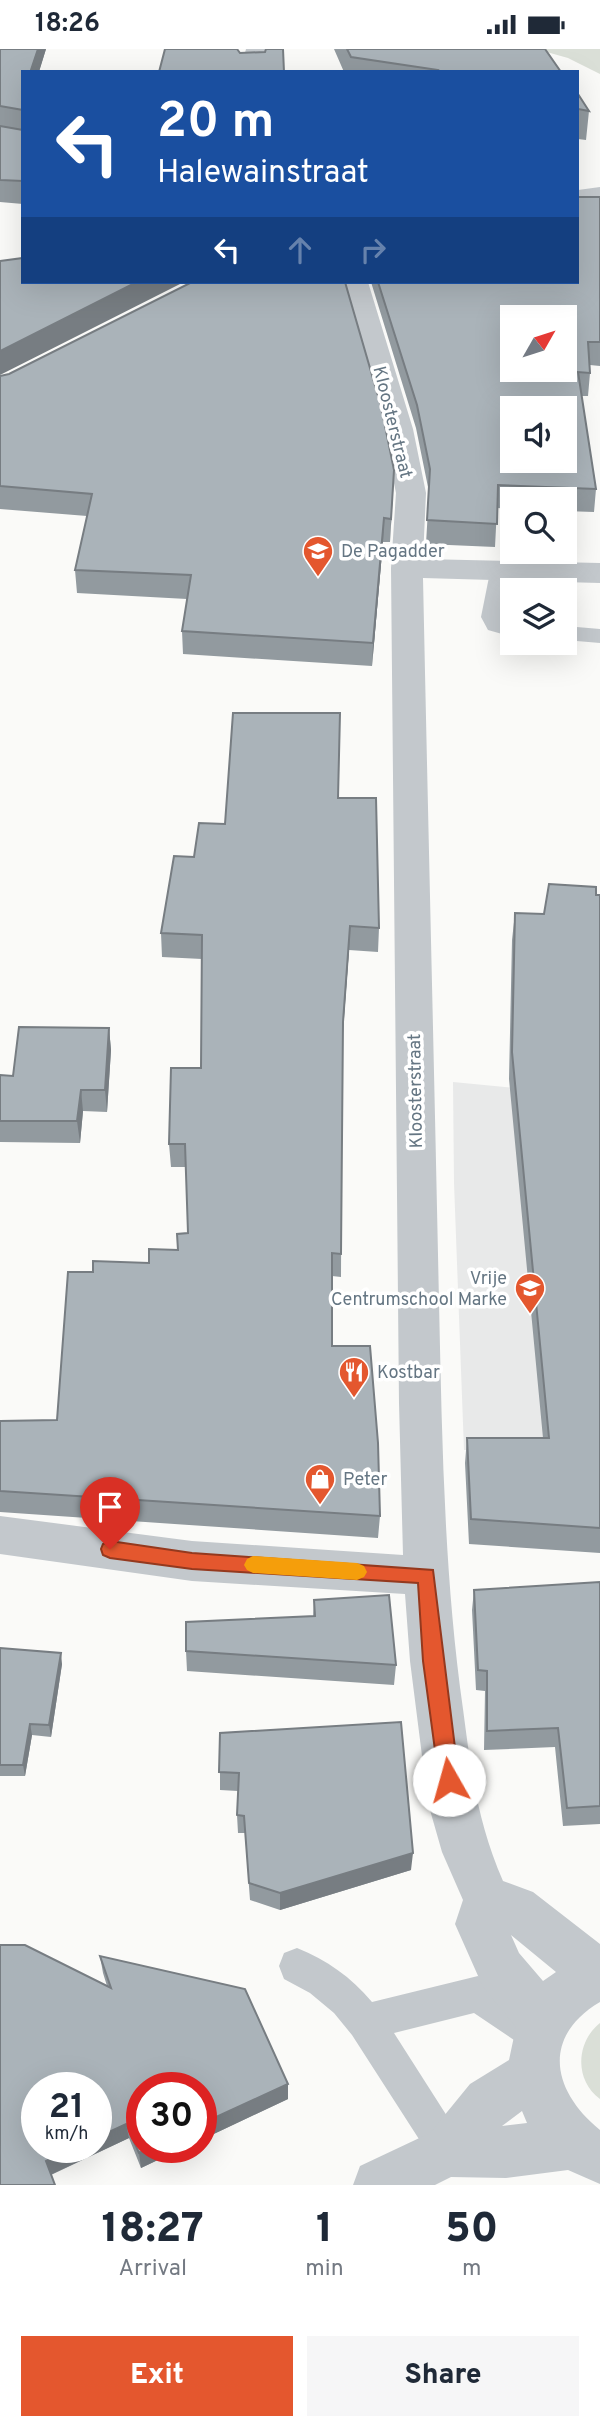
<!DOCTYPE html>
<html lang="en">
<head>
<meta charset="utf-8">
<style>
  body { margin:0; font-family:Overpass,sans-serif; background:#f6f6f7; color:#1f2937; height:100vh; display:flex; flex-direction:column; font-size:26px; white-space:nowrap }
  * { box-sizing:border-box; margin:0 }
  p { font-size:23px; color:#747a83 }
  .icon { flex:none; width:38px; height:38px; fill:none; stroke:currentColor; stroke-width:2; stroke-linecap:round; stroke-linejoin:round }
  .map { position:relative; height:2136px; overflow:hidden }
  .panel { display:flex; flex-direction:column; background:#fff; flex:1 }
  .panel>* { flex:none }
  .hud { position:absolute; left:21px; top:21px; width:558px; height:214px; border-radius:0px; box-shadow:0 7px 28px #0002; background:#1a4fa0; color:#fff; overflow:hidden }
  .needle { width:46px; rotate:51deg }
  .controls { position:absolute; left:500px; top:256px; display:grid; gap:14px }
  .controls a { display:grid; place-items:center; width:77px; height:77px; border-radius:0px; background:#fff; box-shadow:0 7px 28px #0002; font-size:35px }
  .speed { position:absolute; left:21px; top:2023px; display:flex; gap:14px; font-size:35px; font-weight:700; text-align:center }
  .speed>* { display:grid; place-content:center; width:91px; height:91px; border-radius:50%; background:#fff; box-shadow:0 7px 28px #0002; line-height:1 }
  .speed small { font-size:18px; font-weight:400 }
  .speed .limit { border:10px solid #d22; background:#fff; color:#111 }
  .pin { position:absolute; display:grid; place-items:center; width:60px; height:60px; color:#fff; margin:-72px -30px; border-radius:50% 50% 50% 0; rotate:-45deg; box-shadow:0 0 7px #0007 }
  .pin .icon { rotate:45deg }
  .me { position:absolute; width:77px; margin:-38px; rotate:353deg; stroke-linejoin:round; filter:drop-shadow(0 0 5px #0008) }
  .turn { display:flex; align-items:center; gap:24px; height:147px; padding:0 21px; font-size:32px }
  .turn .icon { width:91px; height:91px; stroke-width:2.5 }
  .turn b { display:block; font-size:49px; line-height:60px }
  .lanes { display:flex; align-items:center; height:66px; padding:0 21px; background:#0003; justify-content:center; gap:35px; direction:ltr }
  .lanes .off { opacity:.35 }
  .eta { display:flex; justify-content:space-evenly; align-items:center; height:119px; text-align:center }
  .eta b { font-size:42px; font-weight:800; line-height:49px }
  .primary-button { display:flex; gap:14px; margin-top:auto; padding:14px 21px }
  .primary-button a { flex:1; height:80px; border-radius:0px; background:#e4572e; color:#fff; font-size:28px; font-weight:800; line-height:80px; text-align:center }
  .primary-button a+a { background:#f6f6f7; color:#1f2937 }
  .status { display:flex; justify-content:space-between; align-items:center; height:49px; padding:0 35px; background:#fff; direction:ltr }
  .status svg { height:19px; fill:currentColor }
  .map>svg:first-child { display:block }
</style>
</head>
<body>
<div class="status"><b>18:26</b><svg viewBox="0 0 49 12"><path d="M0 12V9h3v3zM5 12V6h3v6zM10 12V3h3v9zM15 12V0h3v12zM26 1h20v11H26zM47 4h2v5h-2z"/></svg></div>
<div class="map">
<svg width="600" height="2136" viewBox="0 0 600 2136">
  <rect width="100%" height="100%" fill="#fafaf8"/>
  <path fill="#e8e9e9" d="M 453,1033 L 600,1047 L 600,1397 L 464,1401 L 454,1134 Z"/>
  <path fill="#dadfd7" d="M 536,0 L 600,0 L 600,25 L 568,9 Z
    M 600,1974 L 600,2050 C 574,2031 576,1993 600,1974 Z"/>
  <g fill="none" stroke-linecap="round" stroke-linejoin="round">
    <path fill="#c3c8cc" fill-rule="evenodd" d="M 501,516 L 509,518 L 512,523 L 505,568 L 513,573 L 513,588 L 488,581 L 481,568 L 490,523 L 493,518 Z
      M 565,577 L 600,580 L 600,594 L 565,591 Z
      M 297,1899 C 327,1911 351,1928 372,1953 L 478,1927 C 501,1936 542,1960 551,1982 L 546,1995 L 533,2000 L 520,1995 L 474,1964 L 394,1984 L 461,2089 L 467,2102 L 461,2115 L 448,2121 L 435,2115 L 352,1986 L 334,1964 L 310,1944 L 284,1930 L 279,1917 L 284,1904 Z"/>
    <path fill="#c3c8cc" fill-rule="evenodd" d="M 246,0 L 270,0 L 264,23 L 240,23 Z
      M 600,138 L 600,154 L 578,157 L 578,141 Z
      M 340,233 L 368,233 L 413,380 L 426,444 L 423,510 L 600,514 L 600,534 L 423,529 C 428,770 434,1012 439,1253 C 442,1389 444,1526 463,1660 C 471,1722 478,1775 503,1832 L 533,1843 L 600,1895 L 600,1953 C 541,1988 552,2042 600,2081 L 600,2135 L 568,2121 L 506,2129 L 451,2128 L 435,2136 L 353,2136 L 360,2117 L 430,2084 L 470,2035 L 509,2011 L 516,1978 L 483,1938 L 455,1875 L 463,1851 L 442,1803 L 428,1754 L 410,1612 L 405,1545 L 192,1532 L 0,1505 L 0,1467 L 192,1492 L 403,1506 L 399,1354 L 391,519 L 396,444 L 383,380 ZM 511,1886 L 556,1923 L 543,1932 L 519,1904 ZM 522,2062 L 527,2074 L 502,2077 Z"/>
  </g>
  <path fill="#929a9f" d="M 0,0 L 46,0 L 39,22 L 23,23 L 23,155 L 0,153 Z
    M 334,0 L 545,0 L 561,23 L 344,23 Z
    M 578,45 L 589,62 L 586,91 L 578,90 Z
    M 600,148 L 600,317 L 590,316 L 590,324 L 588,347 L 582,347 L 596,440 L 594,463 L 565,462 L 565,450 L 513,450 L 513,460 L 497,459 L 495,498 L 426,495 L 429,443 L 416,379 L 371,233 L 578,233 Z
    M 0,327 L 394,421 L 390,493 L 383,493 L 372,617 L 183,605 L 182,582 L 187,550 L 77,544 L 75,521 L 87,467 L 0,460 Z
    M 338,749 L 379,879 L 378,903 L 349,901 L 342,992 L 341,1228 L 332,1227 L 332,1297 L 380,1467 L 378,1489 L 0,1463 L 0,1372 L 57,1371 L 93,1223 L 149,1214 L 178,1201 L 188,1184 L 186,1118 L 171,1118 L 169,1095 L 201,1019 L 202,910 L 162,908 L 161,884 L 194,808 L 225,775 Z
    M 596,846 L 600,846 L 600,1504 L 469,1495 L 465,1414 L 467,1389 L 543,1389 L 509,1030 L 512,891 L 515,864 L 544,865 Z
    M 109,979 L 111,1001 L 107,1063 L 83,1062 L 80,1094 L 0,1093 L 0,1026 L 13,1027 Z
    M 600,1533 L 600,1775 L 563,1777 L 555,1698 L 484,1701 L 485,1642 L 476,1641 L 472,1561 L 474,1541 Z
    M 314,1551 L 396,1616 L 394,1636 L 187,1622 L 186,1602 L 313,1568 Z
    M 0,1599 L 62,1615 L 51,1688 L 32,1686 L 25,1727 L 0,1727 Z
    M 220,1684 L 411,1821 L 280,1861 L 250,1851 L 245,1784 L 238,1784 L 237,1766 L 238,1742 L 220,1741 Z
    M 100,1907 L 288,2050 L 201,2091 L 201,2039 L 142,2098 L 185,2098 L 141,2119 L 129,2089 L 51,2126 L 0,2136 L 107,1937 L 103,1924 Z"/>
  <path fill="#777d82" d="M 38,0 L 46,0 L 39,23 L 31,21 Z
    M 137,233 L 184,233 L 0,326 L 0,302 Z
    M 394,421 L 393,444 L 390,493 L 391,470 Z
    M 384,469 L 383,493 L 372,617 L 373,594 Z
    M 350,877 L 349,901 L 342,997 L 343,973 Z
    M 109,979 L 111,1001 L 107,1063 L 105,1041 Z
    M 81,1041 L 83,1062 L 80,1094 L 77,1072 Z
    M 61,1604 L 62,1615 L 51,1688 L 49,1676 Z
    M 30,1675 L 32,1686 L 25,1727 L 23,1716 Z
    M 413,1804 L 411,1821 L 280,1861 L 280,1844 Z
    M 288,2035 L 288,2050 L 201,2091 L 201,2075 Z
    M 126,2075 L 129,2089 L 50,2126 L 46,2112 L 75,2098 L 96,2098 L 96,2089 Z
    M 152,2098 L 185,2098 L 141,2119 L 139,2104 Z"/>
  <path fill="#aab3b9" stroke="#777d82" stroke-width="2" fill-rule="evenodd" d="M 0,0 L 38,0 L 31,21 L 43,23 L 23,23 L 23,61 L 0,57 Z
    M 165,0 L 237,0 L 240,4 L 265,3 L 266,0 L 283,0 L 284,23 L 159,23 Z
    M 347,0 L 545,0 L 561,23 L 437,23 L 438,21 L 351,8 Z
    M 578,45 L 589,62 L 578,60 Z
    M 23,74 L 23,132 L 0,131 L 0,77 L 23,81 Z
    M 578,148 L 600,148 L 600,293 L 588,293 L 590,324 L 578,323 L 596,440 L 498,436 L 497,475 L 427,471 L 430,420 L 417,356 L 378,233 L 578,233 ZM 513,268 L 565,268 L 565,320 L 513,320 ZM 513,359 L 565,359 L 565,411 L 513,411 Z
    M 23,209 L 23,233 L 137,233 L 0,302 L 0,212 Z
    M 192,233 L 345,233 L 381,357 L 394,421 L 391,470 L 384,469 L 373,594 L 182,582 L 191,526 L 75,521 L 92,445 L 0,437 L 0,327 L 9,325 Z
    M 233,664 L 340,664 L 338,749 L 376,749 L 379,879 L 350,877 L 343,973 L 341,1205 L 332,1204 L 332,1297 L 370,1297 L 378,1394 L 380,1467 L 0,1442 L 0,1372 L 57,1371 L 68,1223 L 93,1223 L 93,1212 L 149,1214 L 149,1200 L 178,1201 L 177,1185 L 188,1184 L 185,1095 L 169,1095 L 171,1019 L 201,1019 L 202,886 L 161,884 L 174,807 L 194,808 L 199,774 L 225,775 Z
    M 549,835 L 596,838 L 596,846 L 600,846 L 600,1479 L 471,1470 L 467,1389 L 549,1389 L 512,1003 L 515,864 L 544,865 Z
    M 19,978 L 109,979 L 105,1041 L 81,1041 L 77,1072 L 0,1072 L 0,1026 L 13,1027 Z
    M 600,1533 L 600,1757 L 567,1759 L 558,1679 L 487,1682 L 487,1622 L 478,1621 L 474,1541 Z
    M 389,1546 L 396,1616 L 186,1602 L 186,1573 L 315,1567 L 314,1551 Z
    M 0,1599 L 61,1604 L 49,1676 L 30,1675 L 23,1716 L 0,1716 Z
    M 401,1673 L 413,1804 L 280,1844 L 249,1834 L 244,1767 L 237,1766 L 239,1724 L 219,1723 L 220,1684 Z
    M 0,1896 L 25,1896 L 111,1939 L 100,1907 L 245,1940 L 288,2035 L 201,2075 L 201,2039 L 142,2039 L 142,2098 L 152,2098 L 139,2104 L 126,2075 L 96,2089 L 96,2039 L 37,2039 L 37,2098 L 75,2098 L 46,2112 L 55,2136 L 0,2136 Z"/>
  <path fill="#e4572e" stroke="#94391e" stroke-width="2" d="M 110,1492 L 192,1504 L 433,1521 L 459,1731 L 456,1737 L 449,1740 L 442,1737 L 439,1731 L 423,1612 L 418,1534 L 192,1520 L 110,1509 L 103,1506 L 101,1500 L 103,1495 Z"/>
  <path fill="#f59e0b" d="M 253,1507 L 357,1514 L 364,1517 L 367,1523 L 364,1528 L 357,1531 L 253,1524 L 247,1521 L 244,1516 L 247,1510 Z"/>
  <defs>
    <g id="school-pin" transform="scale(1.575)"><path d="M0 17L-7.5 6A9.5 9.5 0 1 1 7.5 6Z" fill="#e4572e" stroke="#fff"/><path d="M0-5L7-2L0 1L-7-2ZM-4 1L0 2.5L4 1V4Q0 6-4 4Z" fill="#fff"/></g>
    <g id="restaurant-pin" transform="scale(1.575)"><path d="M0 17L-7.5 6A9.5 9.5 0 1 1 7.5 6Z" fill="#e4572e" stroke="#fff"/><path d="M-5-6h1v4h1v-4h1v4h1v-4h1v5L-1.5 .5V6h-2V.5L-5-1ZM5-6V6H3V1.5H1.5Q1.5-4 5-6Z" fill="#fff"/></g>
    <g id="shop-pin" transform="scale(1.575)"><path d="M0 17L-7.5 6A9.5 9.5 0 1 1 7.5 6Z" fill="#e4572e" stroke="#fff"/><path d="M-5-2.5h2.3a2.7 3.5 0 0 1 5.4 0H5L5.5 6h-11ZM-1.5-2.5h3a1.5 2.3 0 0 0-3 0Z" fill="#fff"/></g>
  </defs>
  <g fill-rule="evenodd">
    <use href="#school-pin" x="318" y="502"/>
    <use href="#school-pin" x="530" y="1239"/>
    <use href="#restaurant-pin" x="354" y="1323"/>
    <use href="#shop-pin" x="320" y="1430"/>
  </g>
  <g text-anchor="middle" stroke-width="7" stroke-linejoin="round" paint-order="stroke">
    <g font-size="18" fill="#657683" stroke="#fff">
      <text transform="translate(393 373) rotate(76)" y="6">Kloosterstraat</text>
      <text transform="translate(415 1042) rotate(-91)" y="6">Kloosterstraat</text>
    </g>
    <g font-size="18" fill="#657683" stroke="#fff" text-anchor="start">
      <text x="341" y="508">De Pagadder</text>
      <text x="507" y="1235" text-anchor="end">Vrije<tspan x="507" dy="21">Centrumschool Marke</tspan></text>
      <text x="377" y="1329">Kostbar</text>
      <text x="343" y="1436">Peter</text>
    </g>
  </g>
</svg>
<div class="controls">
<a><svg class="needle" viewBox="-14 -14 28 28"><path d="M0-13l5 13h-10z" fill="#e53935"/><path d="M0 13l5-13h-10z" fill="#747a83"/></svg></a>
<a><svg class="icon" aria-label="sound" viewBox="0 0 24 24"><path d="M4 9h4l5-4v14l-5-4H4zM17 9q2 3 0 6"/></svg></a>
<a><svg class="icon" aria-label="search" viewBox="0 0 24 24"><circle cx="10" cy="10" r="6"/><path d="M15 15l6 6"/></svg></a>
<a><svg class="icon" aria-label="layers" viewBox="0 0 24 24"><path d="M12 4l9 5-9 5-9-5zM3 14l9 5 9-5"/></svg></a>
</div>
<div class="speed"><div>21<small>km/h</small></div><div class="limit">30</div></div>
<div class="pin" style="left:110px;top:1500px;background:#d93025"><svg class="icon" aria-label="arrive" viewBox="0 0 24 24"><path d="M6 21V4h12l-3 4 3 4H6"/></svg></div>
<svg class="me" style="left:449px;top:1731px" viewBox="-20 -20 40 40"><circle r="19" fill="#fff"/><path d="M0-13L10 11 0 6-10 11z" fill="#e4572e"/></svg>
<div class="hud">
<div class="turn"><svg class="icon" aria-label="left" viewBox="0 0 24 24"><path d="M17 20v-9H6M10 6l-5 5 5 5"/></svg><div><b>20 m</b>Halewainstraat</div></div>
<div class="lanes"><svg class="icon" aria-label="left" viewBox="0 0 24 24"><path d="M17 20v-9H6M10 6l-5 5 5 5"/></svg><svg class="icon off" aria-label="ahead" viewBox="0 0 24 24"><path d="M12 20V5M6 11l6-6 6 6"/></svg><svg class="icon off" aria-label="right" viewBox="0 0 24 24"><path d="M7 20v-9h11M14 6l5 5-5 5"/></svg></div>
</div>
</div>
<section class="panel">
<div class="eta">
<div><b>18:27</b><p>Arrival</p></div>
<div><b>1</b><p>min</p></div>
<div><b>50</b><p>m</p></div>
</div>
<div class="primary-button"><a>Exit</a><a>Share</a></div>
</section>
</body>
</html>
